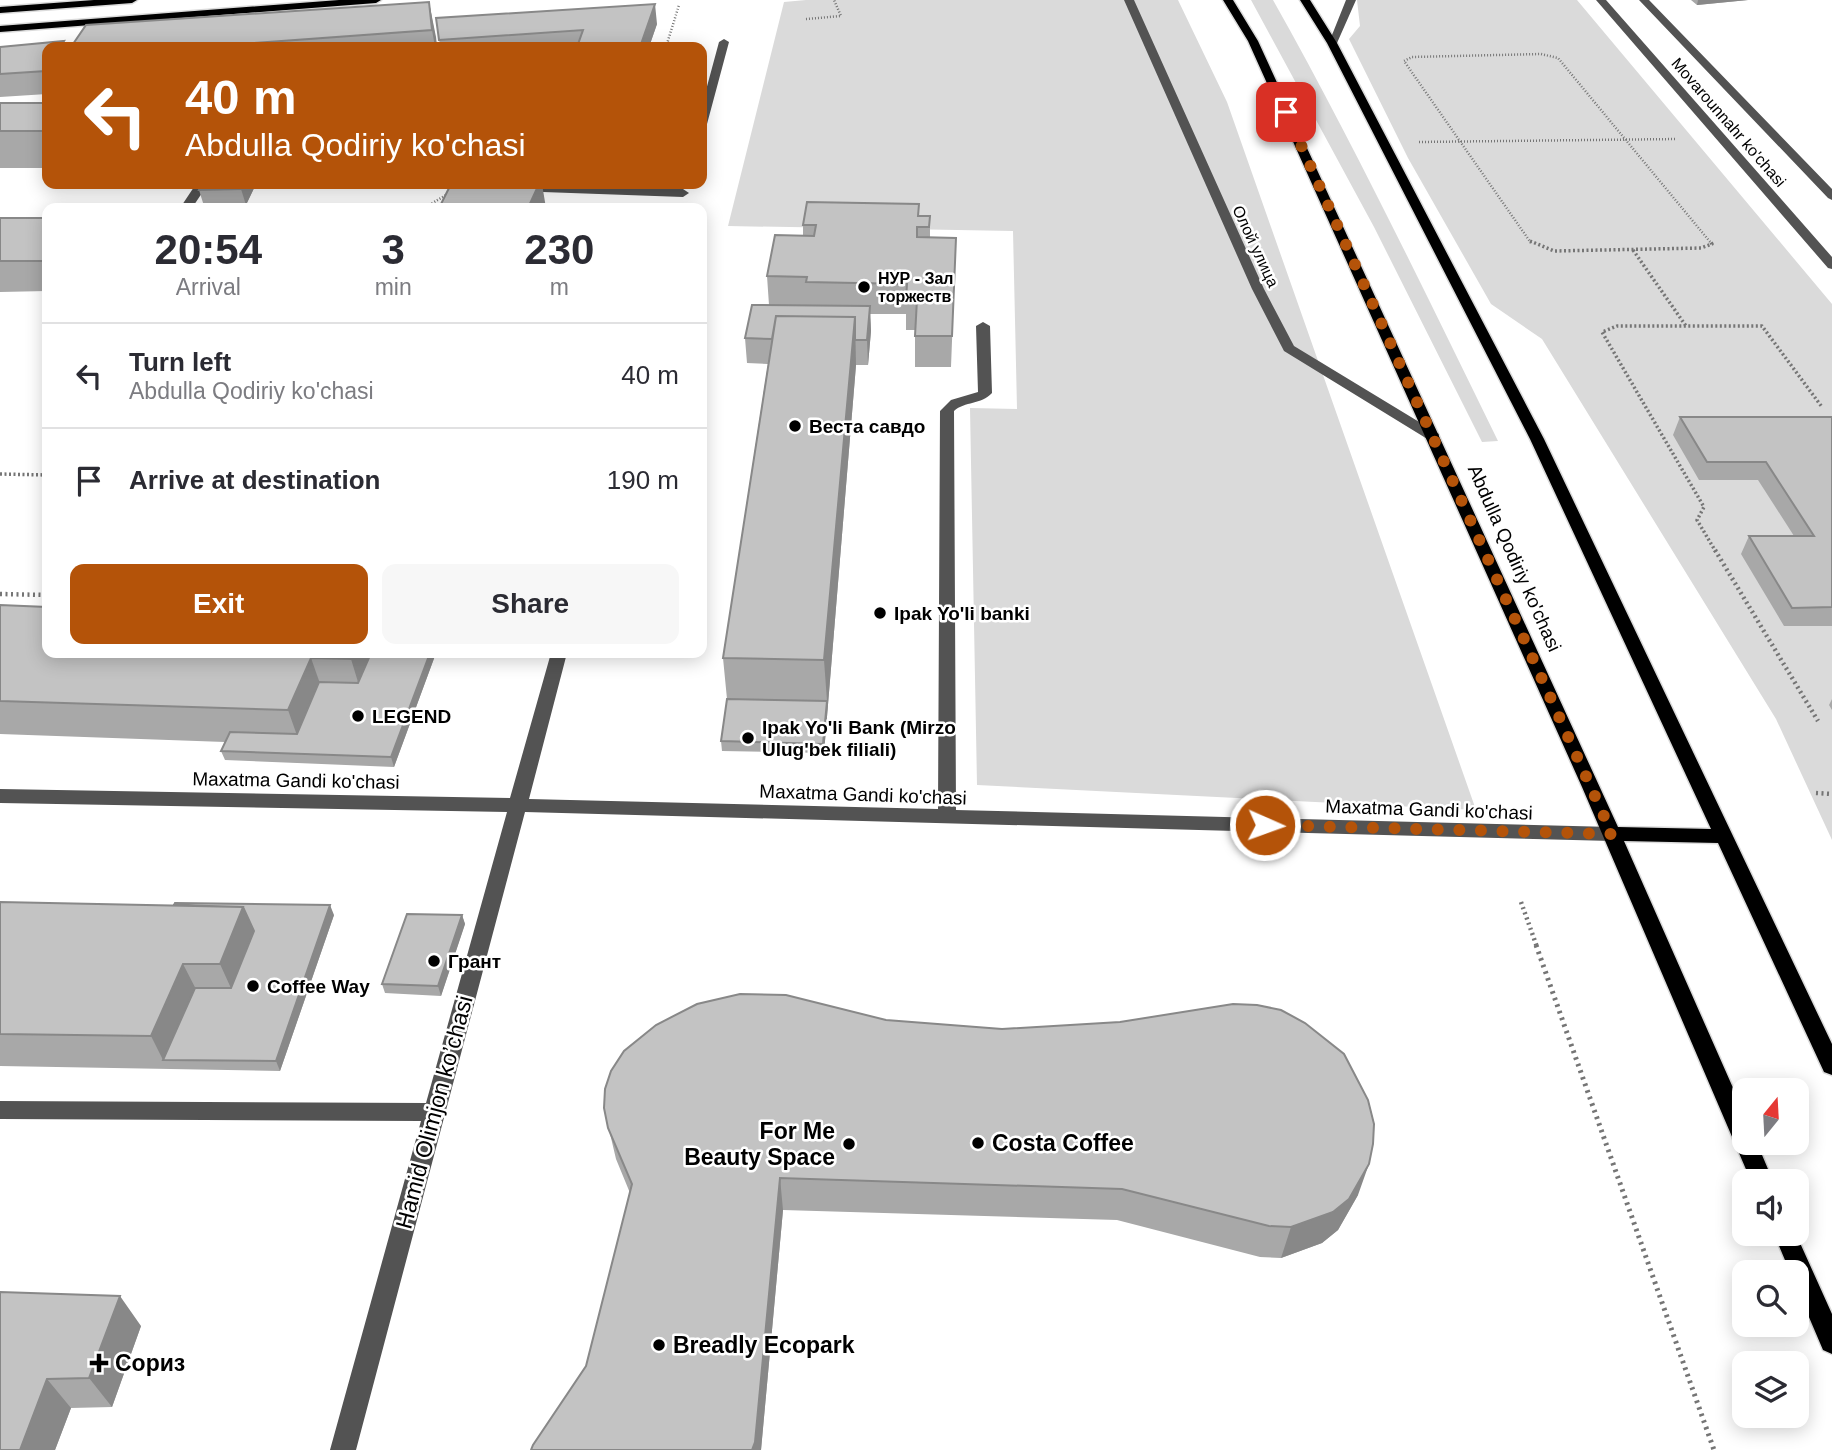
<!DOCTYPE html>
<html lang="en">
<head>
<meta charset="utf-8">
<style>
  body { margin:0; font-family:Arial,sans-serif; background:#f7f7f7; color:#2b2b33; height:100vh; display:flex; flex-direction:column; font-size:26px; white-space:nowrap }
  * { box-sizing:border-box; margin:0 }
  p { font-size:23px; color:#7c7c81 }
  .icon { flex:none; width:38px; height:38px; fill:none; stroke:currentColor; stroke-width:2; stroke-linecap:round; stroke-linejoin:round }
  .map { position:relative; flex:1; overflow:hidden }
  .side { position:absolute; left:42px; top:203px; width:665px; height:455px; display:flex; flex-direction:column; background:#fff; border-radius:14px; box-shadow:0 4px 18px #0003 }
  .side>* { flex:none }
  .top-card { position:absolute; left:42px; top:42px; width:665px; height:147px; border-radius:14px; box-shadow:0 4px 18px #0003; background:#b45309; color:#fff; overflow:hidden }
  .needle { width:46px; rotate:18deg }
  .controls { position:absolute; left:1732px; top:1078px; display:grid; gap:14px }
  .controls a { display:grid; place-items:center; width:77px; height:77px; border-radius:14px; background:#fff; box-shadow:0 4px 18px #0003; font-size:35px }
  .pin { position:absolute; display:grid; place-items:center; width:60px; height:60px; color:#fff; margin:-30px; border-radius:14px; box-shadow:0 4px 10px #0006 }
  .me { position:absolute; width:77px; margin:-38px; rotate:92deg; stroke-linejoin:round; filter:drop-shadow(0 0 5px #0008) }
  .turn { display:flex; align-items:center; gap:24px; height:147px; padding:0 28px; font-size:32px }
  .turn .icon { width:91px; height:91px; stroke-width:2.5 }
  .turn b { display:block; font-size:49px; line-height:60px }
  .eta { display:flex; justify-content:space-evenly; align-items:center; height:119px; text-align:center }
  .eta b { font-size:42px; font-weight:600; line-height:49px }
  .action { display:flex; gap:14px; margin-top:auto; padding:14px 28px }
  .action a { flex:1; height:80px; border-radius:14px; background:#b45309; color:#fff; font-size:28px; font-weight:600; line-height:80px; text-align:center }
  .action a+a { background:#f7f7f7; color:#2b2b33 }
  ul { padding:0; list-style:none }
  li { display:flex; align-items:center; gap:21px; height:105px; padding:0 28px; border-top:2px solid #e1e1e2 }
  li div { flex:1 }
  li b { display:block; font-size:26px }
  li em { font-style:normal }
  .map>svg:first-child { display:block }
</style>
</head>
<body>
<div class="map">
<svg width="1832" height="1450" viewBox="0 0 1832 1450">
  <rect width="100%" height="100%" fill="#fff"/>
  <path fill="#dadada" d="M 806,0 L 1178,0 L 1227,102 L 1476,810 L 977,785 L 970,408 L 1017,409 L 1013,231 L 728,226 L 784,2 Z
    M 1251,0 L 1273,0 C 1354,144 1425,292 1498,441 L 1482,442 L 1374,227 Z
    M 1357,0 L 1577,0 L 1832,304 L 1832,840 L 1776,719 L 1542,339 L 1491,304 L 1408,158 L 1349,39 L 1360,26 Z"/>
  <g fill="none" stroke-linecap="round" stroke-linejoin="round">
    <g stroke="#dbdbdb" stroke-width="3">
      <path id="major" d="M 94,0 L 137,0 L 132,3 L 0,13 L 0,7 Z
        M 339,0 L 381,0 L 376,3 L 0,32 L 0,26 Z
        M 1223,0 L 1233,0 L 1258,41 L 1618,827 L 1711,829 L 1530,439 L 1327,43 L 1300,0 L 1310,0 L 1337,43 L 1544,439 L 1832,1044 L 1832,1075 L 1824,1072 L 1718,843 L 1624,841 L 1745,1115 L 1745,1143 L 1757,1143 L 1773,1181 L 1751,1181 L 1582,787 L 1248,41 Z
        M 1774,1234 L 1796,1234 L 1832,1314 L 1832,1354 L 1823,1350 L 1797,1289 L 1797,1272 L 1790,1272 Z"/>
    </g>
    <path stroke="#757575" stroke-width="2.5" stroke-dasharray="1 2" stroke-linecap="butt" d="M 806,19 L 841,16 L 834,0
      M 666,47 L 679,5
      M 1419,142 L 1677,139
      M 424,208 L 448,194
      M 1531,243 L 1404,61 L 1412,57 L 1541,54 L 1558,58 L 1711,243"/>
    <path stroke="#757575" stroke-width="3.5" stroke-dasharray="2 2.5" stroke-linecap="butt" d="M 1530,241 L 1554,251 L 1701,248 L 1712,244 L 1710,241
      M 1633,250 L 1686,326
      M 0,474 L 47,475
      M 1716,552 L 1697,520 L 1704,507 L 1602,332 L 1617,326 L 1762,326 L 1822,407"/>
    <path stroke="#757575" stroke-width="4.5" stroke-dasharray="2 3.5" stroke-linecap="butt" d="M 1715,550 L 1818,721
      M 0,594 L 47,595
      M 1816,793 L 1832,794
      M 1521,902 L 1537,947"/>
    <path stroke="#757575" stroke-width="5" stroke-dasharray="2.5 4.5" stroke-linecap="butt" d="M 1536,945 L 1714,1450"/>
    <path fill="#535353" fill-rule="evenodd" d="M 1124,0 L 1134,0 L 1264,289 L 1294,346 L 1439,434 L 1439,440 L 1429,440 L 1284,351 L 1252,289 Z
      M 1346,0 L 1356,0 L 1337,43 L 1328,45 Z
      M 1596,0 L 1606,0 L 1832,257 L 1832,269 L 1828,268 Z
      M 1639,0 L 1649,0 L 1832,189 L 1832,200 L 1828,198 Z
      M 724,39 L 729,42 L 707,124 L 702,127 L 702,105 L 719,42 Z
      M 196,184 L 208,184 L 192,208 L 180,208 Z
      M 519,186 L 683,189 L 689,193 L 683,197 L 515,191 L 515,187 Z
      M 983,322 L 990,326 L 992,393 C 981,405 965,401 954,411 L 956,810 L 1612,827 L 1619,829 L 1621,834 L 1619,839 L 1612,841 L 525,812 L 356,1450 L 330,1450 L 421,1121 L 0,1119 L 0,1101 L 426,1103 L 507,812 L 0,803 L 0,789 L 510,798 L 551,653 L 567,653 L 529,799 L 938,809 L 940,411 L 951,400 L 978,392 L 976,326 Z"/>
    <use href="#major" fill="#000" fill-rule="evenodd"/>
  </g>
  <path fill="#a8a8a8" d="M 1691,0 L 1748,0 L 1697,5 Z
    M 429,2 L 437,46 L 439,47 L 71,47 Z
    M 657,24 L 649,47 L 441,47 L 439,40 Z
    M 64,41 L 66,47 L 47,47 L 47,94 L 0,97 L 0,47 Z
    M 0,103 L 47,103 L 47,168 L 0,168 Z
    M 202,184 L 256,184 L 246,205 L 204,206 L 199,190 Z
    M 919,204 L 919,216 L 930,216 L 930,238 L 956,238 L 951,367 L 915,367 L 915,330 L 906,330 L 906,314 L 870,314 L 871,331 L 868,365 L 856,365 L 824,753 L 722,751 L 721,741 L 727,699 L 723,658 L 768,364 L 747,363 L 745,338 L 769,305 L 767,276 L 803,236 L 803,225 Z
    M 0,218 L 47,218 L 47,291 L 0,292 Z
    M 1680,417 L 1832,417 L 1832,626 L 1784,626 L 1741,554 L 1749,536 L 1794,536 L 1758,480 L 1699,480 L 1673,435 Z
    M 0,605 L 436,653 L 394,767 L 225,760 L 221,751 L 225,742 L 0,734 Z
    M 1832,699 L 1832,710 L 1829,705 Z
    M 0,902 L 334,915 L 280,1071 L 0,1066 Z
    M 462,915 L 465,924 L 441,996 L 385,993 L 382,984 Z
    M 604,1108 L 1358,1195 L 1338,1230 L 1322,1243 L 1281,1258 L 1260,1257 L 1117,1220 L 783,1210 L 761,1450 L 531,1450 L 586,1366 L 630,1193 L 616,1159 Z
    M 0,1292 L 141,1326 L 112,1407 L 71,1408 L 55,1450 L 0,1450 Z"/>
  <path fill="#888" d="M 1698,0 L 1748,0 L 1697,5 Z
    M 429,2 L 436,37 L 437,47 L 435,47 L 432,30 Z
    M 655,4 L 657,24 L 649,47 L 640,47 Z
    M 244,184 L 256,184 L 246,205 L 241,189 Z
    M 539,184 L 542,184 L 546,208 L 528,208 Z
    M 870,306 L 871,331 L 868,365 L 867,340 Z
    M 855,317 L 856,365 L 824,753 L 823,744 L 827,701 L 824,660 Z
    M 353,653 L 378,653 L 361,692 L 351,659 Z
    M 430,653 L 436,653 L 394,767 L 391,757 Z
    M 311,658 L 323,692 L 300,744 L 288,710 Z
    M 330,905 L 334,915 L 280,1071 L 276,1061 Z
    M 243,907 L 258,940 L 235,997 L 220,964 Z
    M 462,915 L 465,924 L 441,996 L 438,986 Z
    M 183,964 L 200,997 L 163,1060 L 151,1036 Z
    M 1369,1164 L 1358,1195 L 1338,1230 L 1322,1243 L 1281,1258 L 1291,1227 Z
    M 780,1178 L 783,1210 L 761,1450 L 752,1450 Z
    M 120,1296 L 141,1326 L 112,1407 L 89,1378 Z
    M 47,1379 L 71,1408 L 55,1450 L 20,1450 Z"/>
  <path fill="#c3c3c3" stroke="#888" stroke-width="2" d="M 429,2 L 432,30 L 201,47 L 71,47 L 86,25 Z
    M 655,4 L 640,47 L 577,47 L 583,30 L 439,40 L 436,18 Z
    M 64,41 L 60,47 L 47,47 L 47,69 L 46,71 L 0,74 L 0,47 Z
    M 439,45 L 439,47 L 417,47 Z
    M 0,103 L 47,103 L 47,131 L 0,131 Z
    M 202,184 L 244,184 L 241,189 L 199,190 Z
    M 495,184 L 539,184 L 528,208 L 439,208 L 450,186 L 494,186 Z
    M 807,202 L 919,204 L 918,216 L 930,216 L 929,227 L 917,227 L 917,237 L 956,238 L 952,336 L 915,336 L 917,299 L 906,300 L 907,284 L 806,282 L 807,277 L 767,276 L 775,235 L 814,236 L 816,225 L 803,225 Z
    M 0,218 L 47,218 L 47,261 L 0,261 Z
    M 752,305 L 870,306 L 867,340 L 855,340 L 855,317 L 776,316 L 772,339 L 745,338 Z
    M 776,316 L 855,317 L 824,660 L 723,658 Z
    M 1680,417 L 1832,417 L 1832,607 L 1792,608 L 1749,536 L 1814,536 L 1766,462 L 1707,462 Z
    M 0,605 L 47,607 L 47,653 L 353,653 L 351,659 L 311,658 L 288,710 L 0,701 Z
    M 371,653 L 430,653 L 391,757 L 221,751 L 230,732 L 297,734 L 319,682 L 358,683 Z
    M 727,699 L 827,701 L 823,744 L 721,741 Z
    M 0,902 L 243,907 L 220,964 L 183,964 L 151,1036 L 0,1034 Z
    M 175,903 L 330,905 L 276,1061 L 163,1060 L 195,988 L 231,988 L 254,931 L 243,907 L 174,905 Z
    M 407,914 L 462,915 L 438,986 L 382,984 Z
    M 740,994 L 786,995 L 886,1020 L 1002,1029 L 1120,1022 L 1233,1004 L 1257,1005 L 1281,1010 L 1305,1023 L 1344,1054 L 1368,1100 L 1374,1124 L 1373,1144 L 1369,1164 L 1349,1199 L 1333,1212 L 1291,1227 L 1269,1226 L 1122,1189 L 780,1178 L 755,1442 L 752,1450 L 531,1450 L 533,1445 L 586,1366 L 632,1184 L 608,1128 L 604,1108 L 605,1089 L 611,1071 L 624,1051 L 656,1025 L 697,1004 Z
    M 0,1292 L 120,1296 L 89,1378 L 47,1379 L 20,1450 L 0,1450 Z"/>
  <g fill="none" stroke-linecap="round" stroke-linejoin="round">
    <path stroke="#b45309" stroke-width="12" stroke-dasharray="0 21.6" d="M 1265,825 L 1612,834 L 1286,112"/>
  </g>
  <g fill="#000" stroke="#fff" stroke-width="2.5">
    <circle cx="864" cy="287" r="7"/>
    <circle cx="795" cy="426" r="7"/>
    <circle cx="880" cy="613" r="7"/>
    <circle cx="358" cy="716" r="7"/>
    <circle cx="748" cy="738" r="7"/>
    <circle cx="434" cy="961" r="7"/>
    <circle cx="253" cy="986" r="7"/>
    <circle cx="978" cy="1143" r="7"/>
    <circle cx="849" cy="1144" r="7"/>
    <circle cx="659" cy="1345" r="7"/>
    <path d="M95.5 1352.5h7v7h7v7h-7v7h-7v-7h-7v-7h7z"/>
  </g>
  <g text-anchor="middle" stroke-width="5" stroke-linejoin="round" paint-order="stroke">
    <g font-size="16" fill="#000" stroke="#fff">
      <text transform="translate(1729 122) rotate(49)" y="6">Movarounnahr ko'chasi</text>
      <text transform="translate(1256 246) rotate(65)" y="6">Олой улица</text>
    </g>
    <g font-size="16" font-weight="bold" fill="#000" stroke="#fff" text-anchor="start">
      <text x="878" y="284">НУР - Зал<tspan x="878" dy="18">торжеств</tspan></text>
    </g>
    <g font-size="19" font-weight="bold" fill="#000" stroke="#fff" text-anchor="start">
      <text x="809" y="433">Веста савдо</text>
      <text x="894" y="620">Ipak Yo'li banki</text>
      <text x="372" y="723">LEGEND</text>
      <text x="762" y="734">Ipak Yo'li Bank (Mirzo<tspan x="762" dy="22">Ulug'bek filiali)</tspan></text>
      <text x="448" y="968">Грант</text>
      <text x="267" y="993">Coffee Way</text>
    </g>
    <g font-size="19" fill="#000" stroke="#fff">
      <text transform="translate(1515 558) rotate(66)" y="7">Abdulla Qodiriy ko'chasi</text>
      <text transform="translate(296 780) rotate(1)" y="7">Maxatma Gandi ko'chasi</text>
      <text transform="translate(863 794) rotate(2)" y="7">Maxatma Gandi ko'chasi</text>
      <text transform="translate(1429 809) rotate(2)" y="7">Maxatma Gandi ko'chasi</text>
    </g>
    <g font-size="23" fill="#000" stroke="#fff">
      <text transform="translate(434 1112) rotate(-75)" y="8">Hamid Olimjon ko’chasi</text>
    </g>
    <g font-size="23" font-weight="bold" fill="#000" stroke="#fff" text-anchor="start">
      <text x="835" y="1139" text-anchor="end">For Me<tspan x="835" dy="26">Beauty Space</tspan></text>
      <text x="992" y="1151">Costa Coffee</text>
      <text x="673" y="1353">Breadly Ecopark</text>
      <text x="115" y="1371">Сориз</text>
    </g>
  </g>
</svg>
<div class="controls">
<a><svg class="needle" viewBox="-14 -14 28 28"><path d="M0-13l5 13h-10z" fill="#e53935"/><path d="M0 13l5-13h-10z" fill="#7c7c81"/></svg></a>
<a><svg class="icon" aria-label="sound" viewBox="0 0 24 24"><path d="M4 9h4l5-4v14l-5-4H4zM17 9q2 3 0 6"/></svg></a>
<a><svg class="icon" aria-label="search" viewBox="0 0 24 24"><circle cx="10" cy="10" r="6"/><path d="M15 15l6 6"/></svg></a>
<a><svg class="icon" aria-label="layers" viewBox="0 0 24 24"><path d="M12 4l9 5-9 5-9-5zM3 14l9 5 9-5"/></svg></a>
</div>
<div class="pin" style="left:1286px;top:112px;background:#d93025"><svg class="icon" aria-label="arrive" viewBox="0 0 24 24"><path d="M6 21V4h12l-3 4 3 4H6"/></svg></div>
<svg class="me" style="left:1265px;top:825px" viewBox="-20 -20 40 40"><circle r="17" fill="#b45309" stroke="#fff" stroke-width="3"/><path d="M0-11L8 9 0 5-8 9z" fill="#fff"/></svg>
<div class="top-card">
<div class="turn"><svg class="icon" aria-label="left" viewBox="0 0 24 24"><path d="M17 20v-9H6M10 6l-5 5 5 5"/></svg><div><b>40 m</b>Abdulla Qodiriy ko'chasi</div></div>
</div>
<section class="side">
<div class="eta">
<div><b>20:54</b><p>Arrival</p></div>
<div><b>3</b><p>min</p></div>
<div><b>230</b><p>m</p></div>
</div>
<ul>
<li><svg class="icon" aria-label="left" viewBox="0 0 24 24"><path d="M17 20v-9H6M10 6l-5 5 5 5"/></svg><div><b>Turn left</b><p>Abdulla Qodiriy ko'chasi</p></div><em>40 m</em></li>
<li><svg class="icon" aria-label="arrive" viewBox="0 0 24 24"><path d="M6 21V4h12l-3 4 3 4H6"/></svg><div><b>Arrive at destination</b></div><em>190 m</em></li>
</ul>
<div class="action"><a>Exit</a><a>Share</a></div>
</section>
</div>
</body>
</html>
